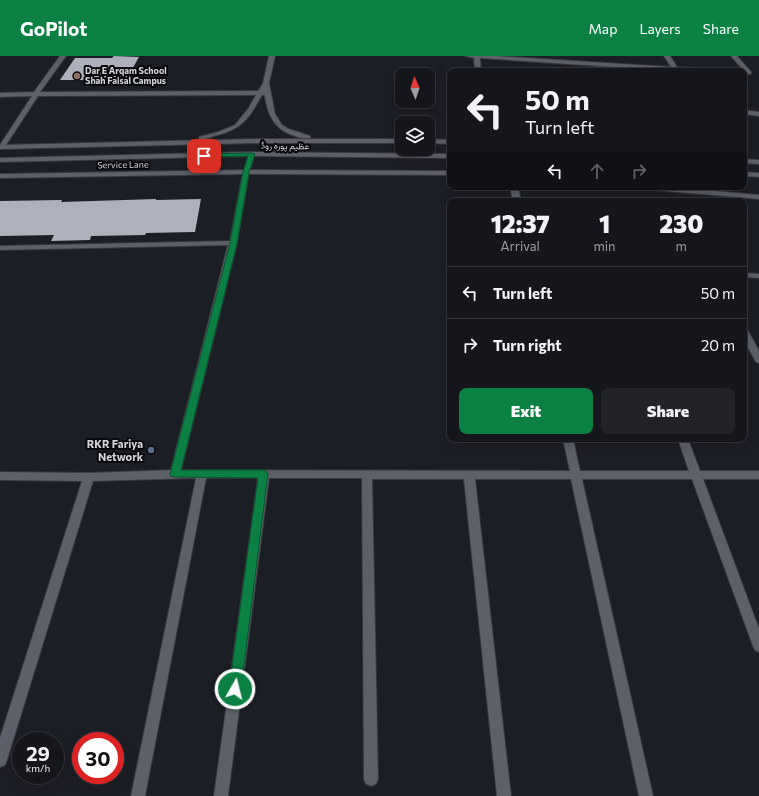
<!DOCTYPE html>
<html lang="en">
<head>
<meta charset="utf-8">
<style>
  body { margin:0; font-family:Commissioner,Vazirmatn,sans-serif; background:#222329; color:#f1f3f6; height:100vh; display:flex; flex-direction:column; font-size:15px; white-space:nowrap }
  * { box-sizing:border-box; margin:0 }
  p { font-size:13px; color:#9d9fa3 }
  .icon { flex:none; width:22px; height:22px; fill:none; stroke:currentColor; stroke-width:2; stroke-linecap:round; stroke-linejoin:round }
  .map { position:relative; flex:1; overflow:hidden }
  .drawer { position:absolute; left:447px; top:142px; width:300px; height:244px; display:flex; flex-direction:column; background:#15161c; border-radius:8px; box-shadow:0 4px 16px #0002,0 0 0 1px #34353b }
  .drawer>* { flex:none }
  .guide { position:absolute; left:447px; top:12px; width:300px; height:122px; border-radius:8px; box-shadow:0 4px 16px #0002,0 0 0 1px #34353b; background:#15161c; color:#f1f3f6; overflow:hidden }
  .needle { width:26px; rotate:357deg }
  .fabs { position:absolute; left:395px; top:12px; display:grid; gap:8px }
  .fabs a { display:grid; place-items:center; width:40px; height:40px; border-radius:8px; background:#15161c; box-shadow:0 4px 16px #0002,0 0 0 1px #34353b; font-size:20px }
  .speed { position:absolute; left:12px; top:676px; display:flex; gap:8px; font-size:20px; font-weight:700; text-align:center }
  .speed>* { display:grid; place-content:center; width:52px; height:52px; border-radius:50%; background:#15161c; box-shadow:0 4px 16px #0002,0 0 0 1px #34353b; line-height:1 }
  .speed small { font-size:10px; font-weight:400 }
  .speed .limit { border:6px solid #d22; background:#fff; color:#111 }
  .pin { position:absolute; display:grid; place-items:center; width:34px; height:34px; color:#fff; margin:-17px; border-radius:8px; box-shadow:0 2px 6px #0006 }
  .me { position:absolute; width:44px; margin:-22px; rotate:8deg; stroke-linejoin:round; filter:drop-shadow(0 0 3px #0008) }
  .turn { display:flex; align-items:center; gap:14px; height:84px; padding:0 12px; font-size:18px }
  .turn .icon { width:52px; height:52px; stroke-width:2.5 }
  .turn b { display:block; font-size:28px; line-height:34px }
  .lanes { display:flex; align-items:center; height:38px; padding:0 12px; background:#0003; justify-content:center; gap:20px; direction:ltr }
  .lanes .off { opacity:.35 }
  .eta { display:flex; justify-content:space-evenly; align-items:center; height:68px; text-align:center }
  .eta b { font-size:24px; font-weight:800; line-height:28px }
  .primary-button { display:flex; gap:8px; margin-top:auto; padding:8px 12px }
  .primary-button a { flex:1; height:46px; border-radius:8px; background:#0b8043; color:#fff; font-size:16px; font-weight:800; line-height:46px; text-align:center }
  .primary-button a+a { background:#222329; color:#f1f3f6 }
  ul { padding:0; list-style:none }
  li { display:flex; align-items:center; gap:12px; height:52px; padding:0 12px; border-top:1px solid #34353b }
  li div { flex:1 }
  li b { display:block; font-size:15px }
  li em { font-style:normal }
  header { display:flex; align-items:center; gap:24px; box-sizing:border-box; height:56px; padding:0 20px; background:#0b8043; color:#fff }
  header strong { font-size:19px }
  nav { display:flex; gap:22px; margin-inline-start:auto; font-size:14px }
  .map>svg:first-child { display:block }
</style>
</head>
<body>
<header>
<strong>GoPilot</strong>
<nav><a>Map</a><a>Layers</a><a>Share</a></nav>
</header>
<div class="map">
<svg width="759" height="740" viewBox="0 0 759 740">
  <rect width="100%" height="100%" fill="#1c1e25"/>
  <path fill="#aeb1bb" d="M 114,0 L 139,1 L 126,24 L 60,24 L 75,2 L 112,2 Z
    M 156,143 L 156,144 L 201,143 L 195,176 L 146,177 L 145,179 L 91,180 L 90,184 L 51,185 L 54,179 L 0,180 L 0,145 L 62,144 L 61,146 Z"/>
  <g fill="none" stroke-linecap="round" stroke-linejoin="round">
    <g stroke="#37393f" stroke-width="2">
      <path id="lane" d="M 246,114 L 450,115 L 450,119 L 246,118 L 0,122 L 0,118 Z
        M 639,131 L 668,131 L 759,139 L 759,143 L 643,133 Z"/>
    </g>
    <g stroke="#37393f" stroke-width="2">
      <path id="street" d="M 60,0 L 66,0 L 40,36 L 268,35 L 271,37 L 268,39 L 38,40 L 4,92 L 0,92 L 0,89 L 32,40 L 0,41 L 0,37 L 34,36 Z
        M 465,0 L 495,0 L 671,11 L 664,0 L 670,0 L 677,11 L 716,13 L 719,15 L 674,15 L 480,2 L 481,15 L 475,15 L 474,2 Z
        M 731,0 L 737,0 L 751,16 L 751,18 L 747,18 Z
        M 744,54 L 759,56 L 759,60 L 744,58 Z
        M 250,97 L 255,98 L 249,116 L 237,187 L 181,414 L 570,415 L 563,383 L 573,383 L 580,415 L 689,415 L 678,383 L 688,383 L 700,415 L 759,415 L 759,423 L 703,423 L 759,573 L 759,596 L 755,594 L 753,590 L 692,423 L 582,423 L 653,740 L 639,740 L 571,423 L 475,423 L 511,740 L 497,740 L 464,423 L 372,423 L 378,723 L 376,728 L 371,730 L 366,728 L 364,723 L 362,422 L 269,422 L 228,740 L 214,740 L 258,422 L 206,422 L 145,740 L 131,740 L 196,422 L 93,425 L 7,704 L 5,709 L 0,711 L 0,682 L 82,425 L 0,424 L 0,416 L 89,417 L 171,414 L 228,189 L 0,194 L 0,190 L 230,185 L 243,116 Z
        M 510,131 L 518,131 L 521,145 L 513,145 Z
        M 744,217 L 759,218 L 759,222 L 744,221 Z
        M 744,272 L 747,273 L 759,295 L 759,307 L 756,306 L 744,284 Z"/>
    </g>
    <g stroke="#37393f" stroke-width="2">
      <path id="secondary" d="M 269,0 L 275,0 L 269,27 L 275,58 L 282,69 L 289,73 L 310,80 L 310,82 C 304,83 297,81 292,79 C 271,71 267,55 264,35 C 250,61 244,73 214,80 C 209,82 204,84 199,83 L 199,81 L 218,76 L 235,69 L 248,53 L 263,27 Z
        M 260,83 L 402,83 L 402,87 L 260,87 L 0,93 L 0,89 Z
        M 428,83 L 450,84 L 450,88 L 428,87 Z
        M 252,96 L 450,98 L 450,102 L 252,100 L 0,106 L 0,102 Z
        M 744,103 L 759,104 L 759,108 L 744,107 Z
        M 744,116 L 759,117 L 759,121 L 744,120 Z"/>
    </g>
    <use href="#lane" fill="#5d6068" fill-rule="evenodd"/>
    <use href="#street" fill="#5d6068" fill-rule="evenodd"/>
    <use href="#secondary" fill="#5d6068" fill-rule="evenodd"/>
  </g>
  <path fill="#0b8043" stroke="#07532c" d="M 252,97 L 255,98 L 249,116 L 237,187 L 181,414 L 264,414 L 267,416 L 268,418 L 241,633 L 239,637 L 235,639 L 231,637 L 229,633 L 258,422 L 175,421 L 171,420 L 170,418 L 230,187 L 243,116 L 248,100 L 204,101 L 201,100 L 204,98 Z"/>
  <circle fill="#8d6e63" stroke="#07080b" stroke-width="1.5" cx="77" cy="20" r="4"/>
  <circle fill="#5c6f8a" stroke="#07080b" stroke-width="1.5" cx="151" cy="394" r="4"/>
  <g text-anchor="middle" stroke-width="4" stroke-linejoin="round" paint-order="stroke">
    <g font-size="9" font-weight="bold" fill="#d4d5da" stroke="#07080b" text-anchor="start">
      <text x="85" y="18">Dar E Arqam School<tspan x="85" dy="10">Shah Faisal Campus</tspan></text>
    </g>
    <g font-size="9" fill="#d4d5da" stroke="#07080b">
      <text transform="translate(285 90) rotate(1)" y="3">عظیم پورہ روڈ</text>
      <text transform="translate(123 109) rotate(-1)" y="3">Service Lane</text>
    </g>
    <g font-size="11" font-weight="bold" fill="#d4d5da" stroke="#07080b" text-anchor="end">
      <text x="143" y="392">RKR Fariya<tspan x="143" dy="13">Network</tspan></text>
    </g>
  </g>
</svg>
<div class="fabs">
<a><svg class="needle" viewBox="-14 -14 28 28"><path d="M0-13l5 13h-10z" fill="#e53935"/><path d="M0 13l5-13h-10z" fill="#9d9fa3"/></svg></a>
<a><svg class="icon" aria-label="layers" viewBox="0 0 24 24"><path d="M12 4l9 5-9 5-9-5zM3 14l9 5 9-5"/></svg></a>
</div>
<div class="speed"><div>29<small>km/h</small></div><div class="limit">30</div></div>
<div class="pin" style="left:204px;top:100px;background:#d93025"><svg class="icon" aria-label="arrive" viewBox="0 0 24 24"><path d="M6 21V4h12l-3 4 3 4H6"/></svg></div>
<svg class="me" style="left:235px;top:633px" viewBox="-20 -20 40 40"><circle r="17" fill="#0b8043" stroke="#fff" stroke-width="3"/><path d="M0-11L8 9 0 5-8 9z" fill="#fff"/></svg>
<div class="guide">
<div class="turn"><svg class="icon" aria-label="left" viewBox="0 0 24 24"><path d="M17 20v-9H6M10 6l-5 5 5 5"/></svg><div><b>50 m</b>Turn left</div></div>
<div class="lanes"><svg class="icon" aria-label="left" viewBox="0 0 24 24"><path d="M17 20v-9H6M10 6l-5 5 5 5"/></svg><svg class="icon off" aria-label="ahead" viewBox="0 0 24 24"><path d="M12 20V5M6 11l6-6 6 6"/></svg><svg class="icon off" aria-label="right" viewBox="0 0 24 24"><path d="M7 20v-9h11M14 6l5 5-5 5"/></svg></div>
</div>
<section class="drawer">
<div class="eta">
<div><b>12:37</b><p>Arrival</p></div>
<div><b>1</b><p>min</p></div>
<div><b>230</b><p>m</p></div>
</div>
<ul>
<li><svg class="icon" aria-label="left" viewBox="0 0 24 24"><path d="M17 20v-9H6M10 6l-5 5 5 5"/></svg><div><b>Turn left</b></div><em>50 m</em></li>
<li><svg class="icon" aria-label="right" viewBox="0 0 24 24"><path d="M7 20v-9h11M14 6l5 5-5 5"/></svg><div><b>Turn right</b></div><em>20 m</em></li>
</ul>
<div class="primary-button"><a>Exit</a><a>Share</a></div>
</section>
</div>
</body>
</html>
